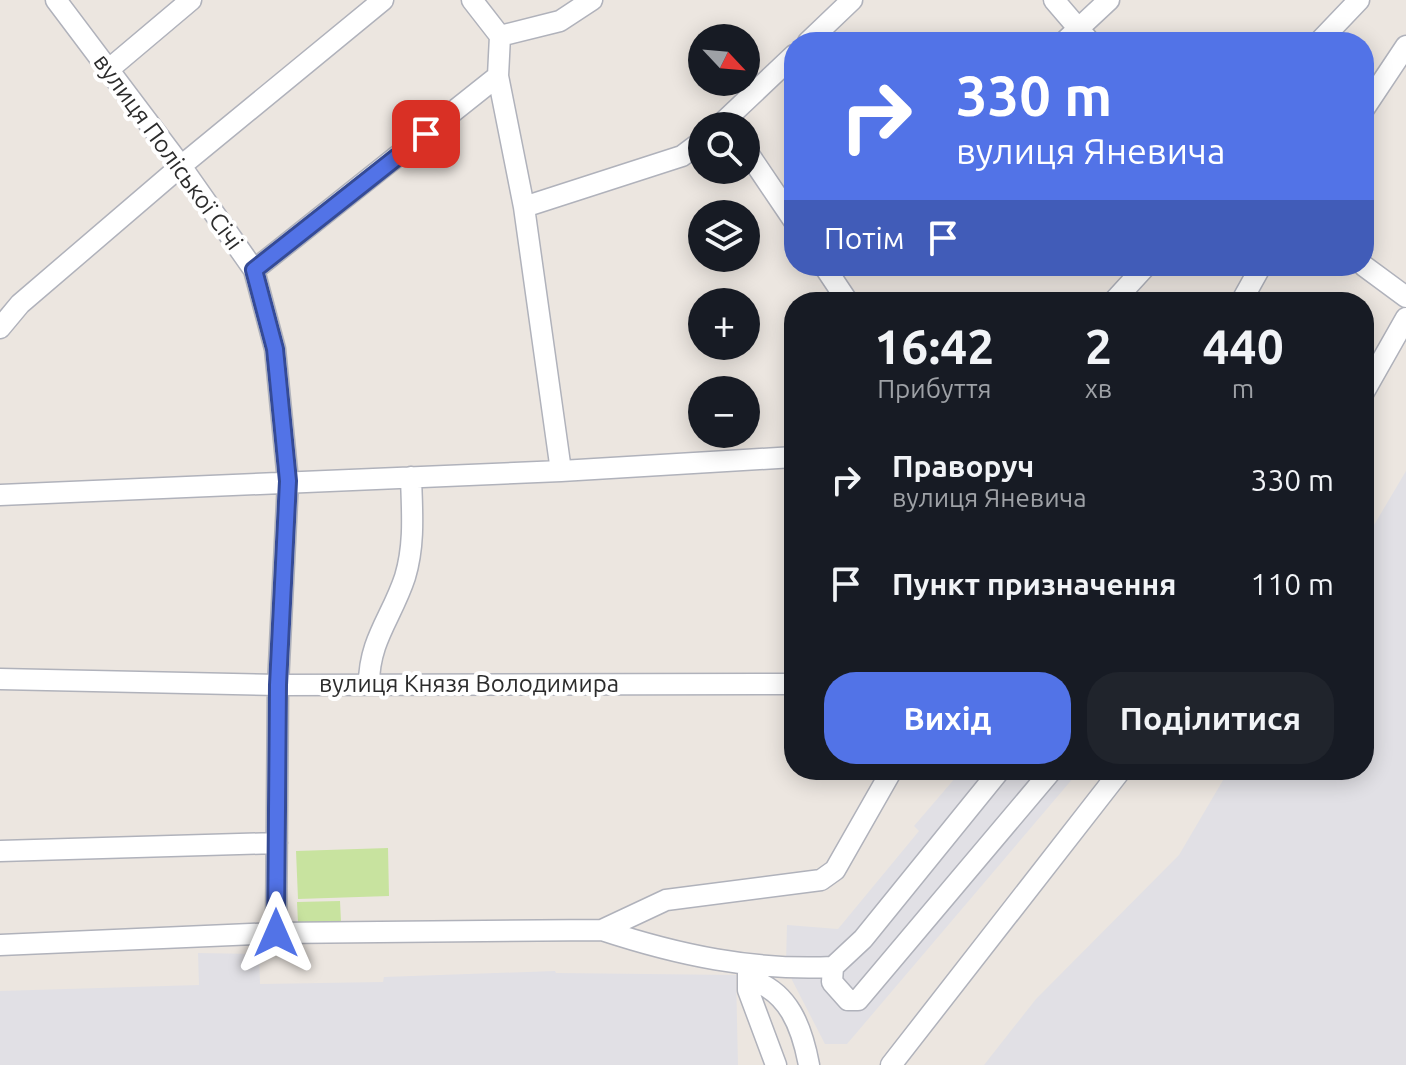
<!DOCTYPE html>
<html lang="uk">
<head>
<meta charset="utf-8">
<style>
  body { margin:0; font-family:Ubuntu,sans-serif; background:#20242c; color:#f1f3f6; height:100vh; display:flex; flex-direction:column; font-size:30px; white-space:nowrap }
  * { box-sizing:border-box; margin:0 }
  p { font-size:26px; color:#9ea1a6 }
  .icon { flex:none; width:44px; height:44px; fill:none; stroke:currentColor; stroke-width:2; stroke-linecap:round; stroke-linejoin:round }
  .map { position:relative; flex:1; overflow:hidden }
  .side { position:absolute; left:784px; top:292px; width:590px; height:488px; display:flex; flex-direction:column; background:#171b24; border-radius:32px; box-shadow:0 4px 20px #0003 }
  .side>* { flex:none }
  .top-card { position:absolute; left:784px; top:32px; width:590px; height:244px; border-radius:32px; box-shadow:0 4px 20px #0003; background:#5273e7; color:#fff; overflow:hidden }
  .needle { width:52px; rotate:116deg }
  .buttons { position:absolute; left:688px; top:24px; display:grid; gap:16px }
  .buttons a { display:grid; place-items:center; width:72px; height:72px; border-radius:50%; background:#171b24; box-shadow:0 4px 20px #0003; font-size:40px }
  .pin { position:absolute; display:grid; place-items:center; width:68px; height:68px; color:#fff; margin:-34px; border-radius:16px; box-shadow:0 4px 12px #0006 }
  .me { position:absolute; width:88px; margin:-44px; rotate:0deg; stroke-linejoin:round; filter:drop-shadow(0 0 6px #0008) }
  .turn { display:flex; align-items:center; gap:28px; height:168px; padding:0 40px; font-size:36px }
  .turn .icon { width:104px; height:104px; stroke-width:2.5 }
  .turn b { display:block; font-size:56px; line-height:68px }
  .then { display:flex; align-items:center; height:76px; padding:0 40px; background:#0003; gap:16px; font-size:30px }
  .eta { display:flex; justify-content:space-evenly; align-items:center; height:136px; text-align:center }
  .eta b { font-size:48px; font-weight:600; line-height:56px }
  .button { display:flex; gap:16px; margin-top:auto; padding:16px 40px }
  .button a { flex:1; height:92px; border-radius:32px; background:#5273e7; color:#fff; font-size:32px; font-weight:600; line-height:92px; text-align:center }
  .button a+a { background:#20242c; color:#f1f3f6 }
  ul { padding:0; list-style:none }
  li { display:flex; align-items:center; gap:24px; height:104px; padding:0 40px }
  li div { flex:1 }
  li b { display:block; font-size:30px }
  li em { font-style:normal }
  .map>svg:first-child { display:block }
</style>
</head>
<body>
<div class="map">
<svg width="1406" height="1065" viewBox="0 0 1406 1065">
  <rect width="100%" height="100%" fill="#ece6e0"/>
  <path fill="#e1e0e5" d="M 1406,471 L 1406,1065 L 984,1065 L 1036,999 L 1179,855 L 1229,770 L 1364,770 L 1364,542 Z
    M 962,770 L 1080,770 L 847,1044 L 825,1044 L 792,980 L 786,962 L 787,925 L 838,929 L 919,831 L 914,826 Z
    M 198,953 L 259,954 L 260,984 L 383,982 L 384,977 L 555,971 L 556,973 L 736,975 L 738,1065 L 0,1065 L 0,991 L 199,985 Z"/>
  <path fill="#c8e39f" d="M 388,848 L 389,896 L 298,899 L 296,851 Z
    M 340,901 L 341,922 L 298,923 L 297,902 Z"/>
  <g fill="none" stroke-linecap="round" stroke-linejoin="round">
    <g stroke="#b0b2bb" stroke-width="23">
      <path id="minor" d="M 56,0 L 181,166 L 254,270 L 275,349 L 288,481 L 278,685 L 276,933
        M 472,0 L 500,36
        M 1054,0 L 1090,42
        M 808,42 L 852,0
        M 1064,42 L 1109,0
        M 1319,42 L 1359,0
        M 108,70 L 191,0
        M 498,76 L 524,207 L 561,471
        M 1364,109 L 1406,46
        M 719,126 L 794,55
        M 746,150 L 794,221
        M 524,207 L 682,156 L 702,141
        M 824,266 L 848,302
        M 1364,266 L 1406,297
        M 254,270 L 498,76 L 500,36 L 560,21 L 592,0
        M 1113,302 L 1146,266
        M 1241,302 L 1261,266
        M 0,328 L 20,304 L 181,166 L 383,0
        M 1364,392 L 1406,318
        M 0,495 L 561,471 L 794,457
        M 0,679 L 278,685 L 794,684
        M 369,684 C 369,640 392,617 405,577 C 415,544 412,511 411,477
        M 1000,770 L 863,939 L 833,967 L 832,982 L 848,1000 L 858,1000 L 1052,770
        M 0,851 L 277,843
        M 602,930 C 678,955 753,971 833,967
        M 0,945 L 276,933 L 602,930 L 666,900 L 821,880 L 835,870 L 892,770
        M 748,968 L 748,990 L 776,1065
        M 748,979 C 789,990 802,1028 809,1065
        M 891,1065 L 1121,770"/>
    </g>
    <use href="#minor" stroke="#fff" stroke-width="20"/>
  </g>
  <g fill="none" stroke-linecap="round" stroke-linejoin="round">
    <g stroke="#354b96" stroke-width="20">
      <path id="route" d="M 276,933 L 278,685 L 288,481 L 275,349 L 254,270 L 426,134"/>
    </g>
    <use href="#route" stroke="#5273e7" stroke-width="14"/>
  </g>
  <g text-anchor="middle" stroke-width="8" stroke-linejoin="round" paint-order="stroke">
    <g font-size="24" fill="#2c2c2c" stroke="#fff">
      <text transform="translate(168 152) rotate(54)" y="8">вулиця Поліської Січі</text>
      <text x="469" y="692">вулиця Князя Володимира</text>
    </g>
  </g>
</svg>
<div class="buttons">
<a><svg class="needle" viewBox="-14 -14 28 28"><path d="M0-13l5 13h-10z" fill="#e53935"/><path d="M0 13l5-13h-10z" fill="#9ea1a6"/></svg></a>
<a><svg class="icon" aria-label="search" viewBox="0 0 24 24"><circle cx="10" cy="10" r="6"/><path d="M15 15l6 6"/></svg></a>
<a><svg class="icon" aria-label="layers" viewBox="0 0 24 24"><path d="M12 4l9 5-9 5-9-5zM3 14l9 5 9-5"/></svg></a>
<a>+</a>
<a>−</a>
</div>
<div class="pin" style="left:426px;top:134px;background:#d93025"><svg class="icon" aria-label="arrive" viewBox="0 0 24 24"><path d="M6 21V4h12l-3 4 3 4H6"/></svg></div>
<svg class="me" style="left:276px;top:933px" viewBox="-20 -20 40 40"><path d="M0-17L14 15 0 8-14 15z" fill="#5273e7" stroke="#fff" stroke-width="4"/></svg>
<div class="top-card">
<div class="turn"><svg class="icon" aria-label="right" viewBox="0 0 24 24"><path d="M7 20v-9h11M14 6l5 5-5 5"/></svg><div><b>330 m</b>вулиця Яневича</div></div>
<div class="then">Потім<svg class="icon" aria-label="arrive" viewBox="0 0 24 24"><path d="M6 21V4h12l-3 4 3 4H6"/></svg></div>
</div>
<section class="side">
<div class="eta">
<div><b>16:42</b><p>Прибуття</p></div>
<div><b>2</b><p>хв</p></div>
<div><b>440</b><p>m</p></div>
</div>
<ul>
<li><svg class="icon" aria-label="right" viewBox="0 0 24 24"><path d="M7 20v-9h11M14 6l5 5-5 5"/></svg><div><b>Праворуч</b><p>вулиця Яневича</p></div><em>330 m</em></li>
<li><svg class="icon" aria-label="arrive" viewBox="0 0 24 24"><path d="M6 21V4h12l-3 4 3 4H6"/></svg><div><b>Пункт призначення</b></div><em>110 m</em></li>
</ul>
<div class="button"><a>Вихід</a><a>Поділитися</a></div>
</section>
</div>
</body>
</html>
